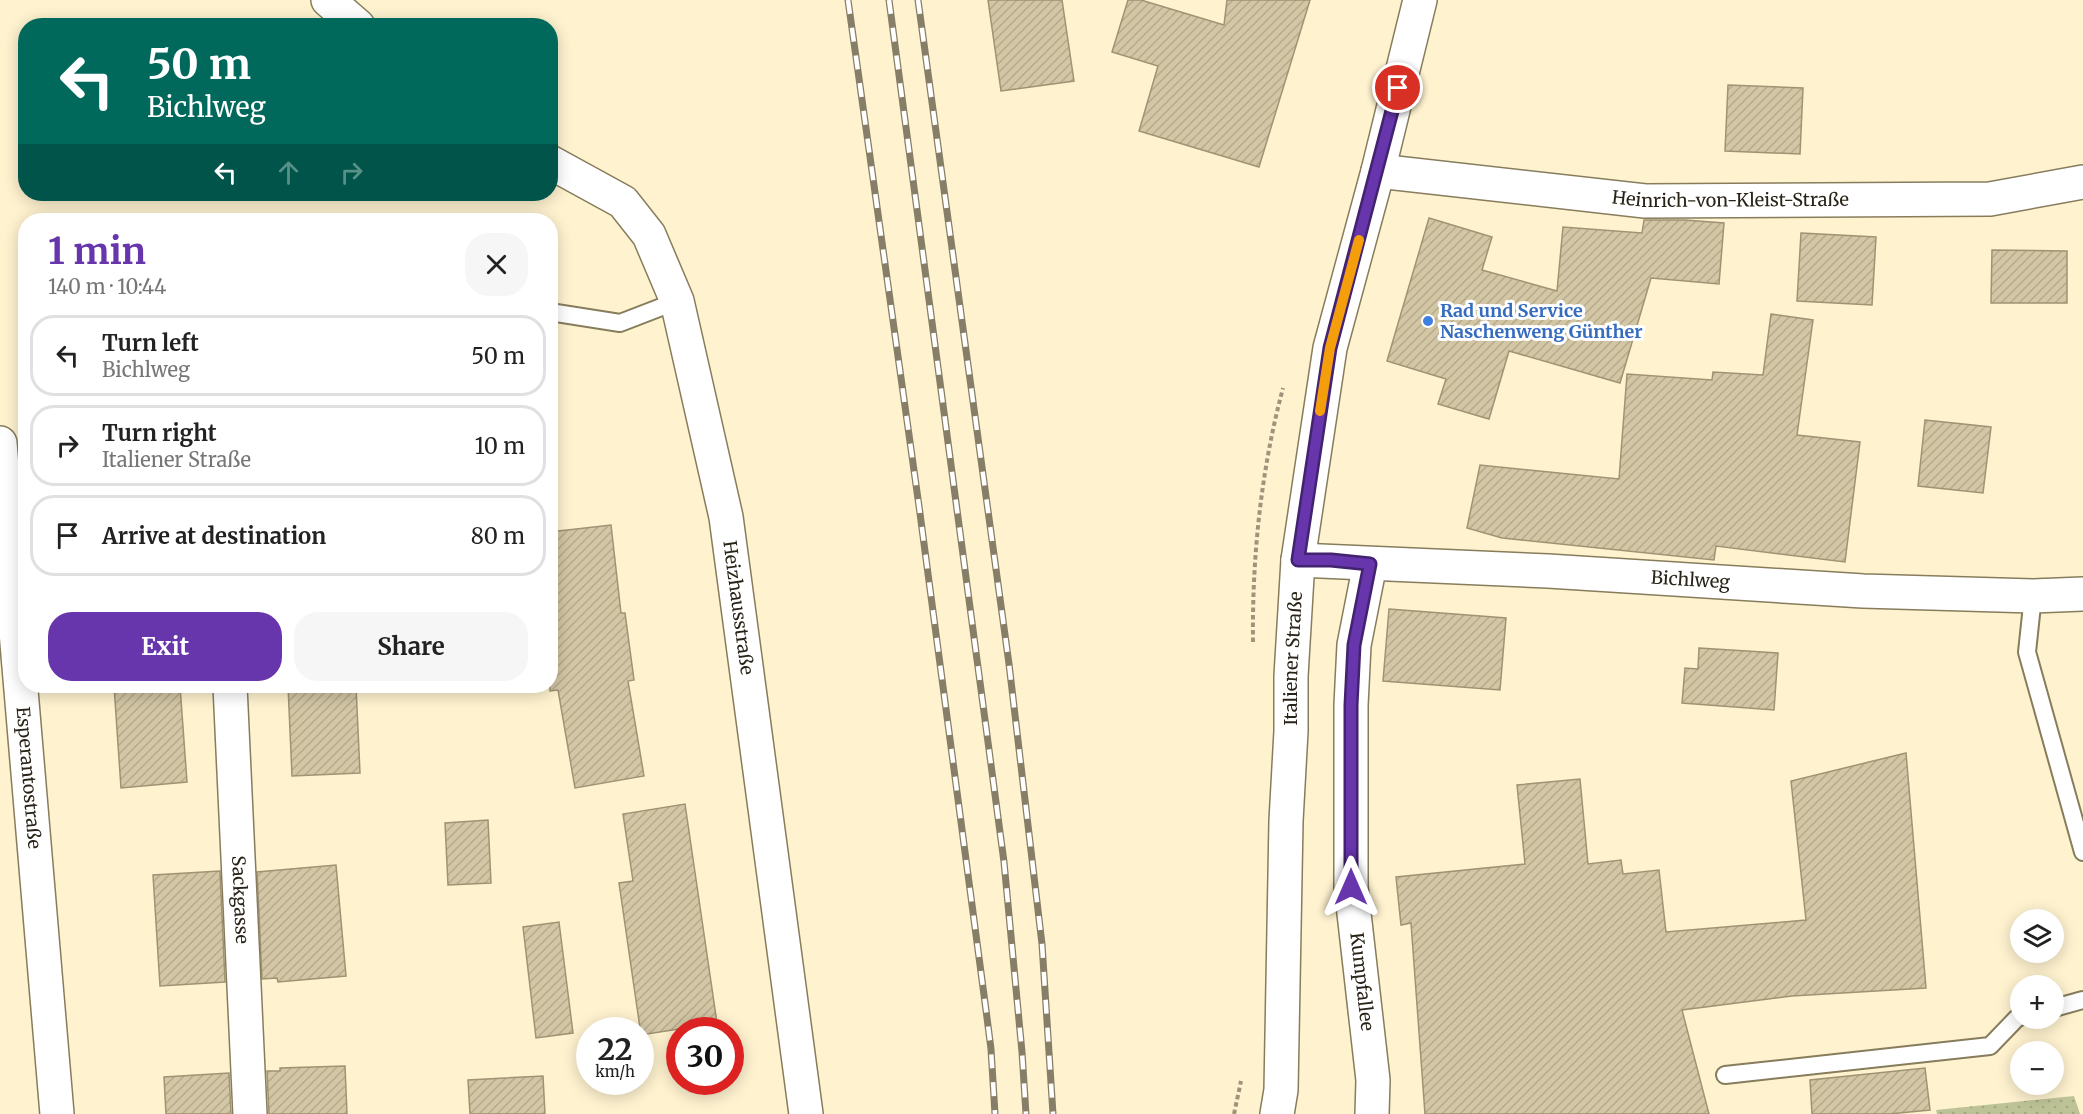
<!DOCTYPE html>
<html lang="en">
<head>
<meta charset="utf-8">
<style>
  body { margin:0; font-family:Merriweather,serif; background:#f6f6f6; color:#222; height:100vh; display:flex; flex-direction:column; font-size:22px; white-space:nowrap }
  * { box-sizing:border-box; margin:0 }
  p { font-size:20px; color:#767676 }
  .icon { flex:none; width:33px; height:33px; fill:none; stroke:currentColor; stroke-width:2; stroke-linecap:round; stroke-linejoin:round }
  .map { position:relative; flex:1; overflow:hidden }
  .details { position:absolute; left:18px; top:213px; width:540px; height:480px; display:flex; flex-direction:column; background:#fff; border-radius:24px; box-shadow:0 3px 15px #0003 }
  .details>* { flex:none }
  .top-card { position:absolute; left:18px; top:18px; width:540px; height:183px; border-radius:24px; box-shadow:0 3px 15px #0003; background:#00695c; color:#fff; overflow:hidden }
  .tools { position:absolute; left:2010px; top:909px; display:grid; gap:12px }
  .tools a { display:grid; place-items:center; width:54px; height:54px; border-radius:50%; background:#fff; box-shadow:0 3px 15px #0003; font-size:30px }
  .speed { position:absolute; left:576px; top:1017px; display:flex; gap:12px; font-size:30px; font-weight:700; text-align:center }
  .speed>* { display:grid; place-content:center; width:78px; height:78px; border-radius:50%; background:#fff; box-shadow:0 3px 15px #0003; line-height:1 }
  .speed small { font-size:15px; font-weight:400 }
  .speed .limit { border:9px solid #d22; background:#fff; color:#111 }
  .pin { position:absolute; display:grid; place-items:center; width:51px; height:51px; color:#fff; margin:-26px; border:3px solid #fff; border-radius:50%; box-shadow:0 2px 6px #0007 }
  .me { position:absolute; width:66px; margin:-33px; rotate:0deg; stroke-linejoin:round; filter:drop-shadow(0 0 4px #0008) }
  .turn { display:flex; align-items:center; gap:21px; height:126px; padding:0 30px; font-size:27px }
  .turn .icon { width:78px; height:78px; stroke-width:2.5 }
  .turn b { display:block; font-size:42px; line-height:51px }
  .lanes { display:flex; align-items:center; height:57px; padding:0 30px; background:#0003; justify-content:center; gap:30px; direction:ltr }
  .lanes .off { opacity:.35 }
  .round { display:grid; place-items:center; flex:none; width:63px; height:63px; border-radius:24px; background:#f6f6f6 }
  .summary { display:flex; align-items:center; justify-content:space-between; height:102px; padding:0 30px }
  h1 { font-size:36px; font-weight:700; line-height:45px; color:#6735ac }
  .button { display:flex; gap:12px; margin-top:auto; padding:12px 30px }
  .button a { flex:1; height:69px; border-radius:24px; background:#6735ac; color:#fff; font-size:24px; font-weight:700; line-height:69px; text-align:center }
  .button a+a { background:#f6f6f6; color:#222 }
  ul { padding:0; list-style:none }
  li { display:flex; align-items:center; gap:18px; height:81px; margin:0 12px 9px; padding:0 18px; border:3px solid #e0e0e0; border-radius:24px }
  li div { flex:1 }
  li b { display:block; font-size:22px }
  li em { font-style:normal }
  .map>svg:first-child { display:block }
</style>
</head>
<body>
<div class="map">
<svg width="2083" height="1114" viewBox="0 0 2083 1114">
  <defs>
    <pattern id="grass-dots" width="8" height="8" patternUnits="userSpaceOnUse" patternTransform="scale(1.5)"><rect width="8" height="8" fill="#bec397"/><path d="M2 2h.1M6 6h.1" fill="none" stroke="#a3a781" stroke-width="1.8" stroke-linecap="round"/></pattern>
    <pattern id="building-hatch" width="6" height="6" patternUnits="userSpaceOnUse" patternTransform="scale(1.5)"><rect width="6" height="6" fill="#d3c6a5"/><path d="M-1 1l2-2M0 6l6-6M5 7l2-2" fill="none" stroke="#b5aa8d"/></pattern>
  </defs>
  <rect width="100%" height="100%" fill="#fef2cf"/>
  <path fill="url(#grass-dots)" d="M 2074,1096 L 2080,1114 L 1937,1114 L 1936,1110 Z"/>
  <path fill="url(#building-hatch)" stroke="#9f9373" stroke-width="1.5" d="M 988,0 L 1062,0 L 1074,81 L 1001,91 Z
    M 1128,0 L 1141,0 L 1224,25 L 1227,0 L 1310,0 L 1259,167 L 1139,131 L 1158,66 L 1112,52 Z
    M 1728,85 L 1803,88 L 1800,154 L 1725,151 Z
    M 1429,218 L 1492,237 L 1482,270 L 1557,291 L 1563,227 L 1642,233 L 1644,220 L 1685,220 L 1724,223 L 1719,284 L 1651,278 L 1620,383 L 1509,351 L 1489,419 L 1438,404 L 1446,379 L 1387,361 Z
    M 1801,233 L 1876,237 L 1872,305 L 1797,301 Z
    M 1992,250 L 2067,251 L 2067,303 L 1991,303 Z
    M 1771,314 L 1813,320 L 1797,435 L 1860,442 L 1845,562 L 1716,546 L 1714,560 L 1502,538 L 1467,528 L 1480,465 L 1619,479 L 1627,374 L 1712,380 L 1713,372 L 1763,375 Z
    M 1925,420 L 1991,427 L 1983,493 L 1918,486 Z
    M 611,525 L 621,613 L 625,613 L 634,680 L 628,681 L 644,776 L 575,788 L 558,690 L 550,691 L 550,532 Z
    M 1389,609 L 1506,618 L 1500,690 L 1383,681 Z
    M 1699,648 L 1778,653 L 1774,710 L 1682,703 L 1685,668 L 1698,669 Z
    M 114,686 L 180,686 L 187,782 L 121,788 Z
    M 288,686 L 356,686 L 360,773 L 292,776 Z
    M 1906,753 L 1926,988 L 1792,996 L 1682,1010 L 1709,1114 L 1425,1114 L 1411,923 L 1401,925 L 1396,877 L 1525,864 L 1517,785 L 1580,779 L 1588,864 L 1621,860 L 1623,874 L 1659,870 L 1666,932 L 1806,920 L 1791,781 Z
    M 685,804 L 717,1023 L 641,1035 L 619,883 L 633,881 L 623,814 Z
    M 488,820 L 491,883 L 448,885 L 445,823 Z
    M 336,865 L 346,976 L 278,982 L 277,978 L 262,979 L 257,872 Z
    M 220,871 L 225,982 L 160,986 L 153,875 Z
    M 559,922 L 573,1033 L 536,1038 L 523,927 Z
    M 345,1066 L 347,1114 L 269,1114 L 267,1071 L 280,1071 L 280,1068 Z
    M 1925,1068 L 1930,1110 L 1889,1114 L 1812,1114 L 1810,1080 Z
    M 229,1073 L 231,1114 L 166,1114 L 164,1077 Z
    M 543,1076 L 545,1114 L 470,1114 L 468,1080 Z"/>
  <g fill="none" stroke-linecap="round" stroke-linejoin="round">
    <g stroke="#877c5c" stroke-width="20">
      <path id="lane" d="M 550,312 L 620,323 L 677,301
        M 2033,596 L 2027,652 L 2083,852
        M 2054,1008 L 2083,1000
        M 1725,1075 L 1990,1046 L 2017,1018 L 2020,1017"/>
    </g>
    <g stroke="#877c5c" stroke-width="36">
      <g id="street">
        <path d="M 328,0 L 358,26"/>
        <path id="s1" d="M 550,162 L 623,202 L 649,235 L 677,301 L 726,517 L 806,1114"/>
        <path id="s2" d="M 1378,171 L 1645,201 L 1990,199 L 2083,182"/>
        <path id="s3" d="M 0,443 L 57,1114"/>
        <path id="s4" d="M 1298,560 L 1548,571 L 1863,591 L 2033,596 L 2083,594"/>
        <path id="s5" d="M 1370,564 L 1354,645 L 1351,705 L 1351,887 L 1373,1080 L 1372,1114"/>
        <path id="s6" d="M 230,686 L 250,1114"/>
      </g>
    </g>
    <g stroke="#877c5c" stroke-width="36">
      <g id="secondary">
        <path id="s7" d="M 1277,1114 L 1281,1090 L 1286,821 L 1291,731 L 1291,676 L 1298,560 L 1330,348 L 1378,171 L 1420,0"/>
      </g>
    </g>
    <path stroke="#9d947b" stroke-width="4" stroke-dasharray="4.5 3" stroke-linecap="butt" d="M 1253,642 C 1252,557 1261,470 1283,388
      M 1234,1114 L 1241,1081"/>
    <use href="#lane" stroke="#fff" stroke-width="16"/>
    <use href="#street" stroke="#fff" stroke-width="33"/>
    <use href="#secondary" stroke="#fff" stroke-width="33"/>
    <g stroke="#867e67" stroke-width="7">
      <path id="rail" d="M 848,0 L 919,506 L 986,1010 L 991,1049 L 995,1114
        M 889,0 L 1004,862 L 1022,1052 L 1026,1114
        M 918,0 L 1009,664 L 1042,944 L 1053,1114"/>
    </g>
    <use href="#rail" stroke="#fff" stroke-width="4.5" stroke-dasharray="14" stroke-linecap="butt"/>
  </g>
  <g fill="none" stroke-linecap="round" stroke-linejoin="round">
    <g stroke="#432270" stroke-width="15">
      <path id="route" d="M 1351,887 L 1351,705 L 1354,645 L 1370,564 L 1331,560 L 1298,560 L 1330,348 L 1398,88"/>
    </g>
    <use href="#route" stroke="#6735ac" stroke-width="10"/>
    <path stroke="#f59e0b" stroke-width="10" d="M 1320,411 L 1330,348 L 1359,240"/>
  </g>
  <circle fill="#3f7fe0" stroke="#fff" stroke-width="2" cx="1428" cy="321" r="6"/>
  <g text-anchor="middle" stroke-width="6" stroke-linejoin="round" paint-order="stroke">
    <g font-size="18" fill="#292417" stroke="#fff">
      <text dy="6" stroke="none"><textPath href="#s2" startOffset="354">Heinrich-von-Kleist-Straße</textPath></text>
      <text dy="6" stroke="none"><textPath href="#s4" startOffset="393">Bichlweg</textPath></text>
      <text dy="6" stroke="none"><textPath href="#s1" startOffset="510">Heizhausstraße</textPath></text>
      <text dy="6" stroke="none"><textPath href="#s7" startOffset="456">Italiener Straße</textPath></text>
      <text dy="6" stroke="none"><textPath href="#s3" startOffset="336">Esperantostraße</textPath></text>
      <text dy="6" stroke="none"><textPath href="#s6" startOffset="214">Sackgasse</textPath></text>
      <text dy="6" stroke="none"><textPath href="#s5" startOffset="420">Kumpfallee</textPath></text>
    </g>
    <g font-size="18" font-weight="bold" fill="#366cbe" stroke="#fff" text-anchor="start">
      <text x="1440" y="317">Rad und Service<tspan x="1440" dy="21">Naschenweng Günther</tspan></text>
    </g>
  </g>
</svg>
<div class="tools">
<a><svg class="icon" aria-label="layers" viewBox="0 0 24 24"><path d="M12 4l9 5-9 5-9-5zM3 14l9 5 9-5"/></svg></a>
<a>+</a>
<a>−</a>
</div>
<div class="speed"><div>22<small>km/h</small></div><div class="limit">30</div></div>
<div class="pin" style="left:1398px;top:88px;background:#d93025"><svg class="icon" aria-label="arrive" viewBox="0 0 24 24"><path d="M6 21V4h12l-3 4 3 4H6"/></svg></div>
<svg class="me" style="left:1351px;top:887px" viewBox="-20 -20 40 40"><path d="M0-17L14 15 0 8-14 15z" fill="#6735ac" stroke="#fff" stroke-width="4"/></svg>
<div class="top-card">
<div class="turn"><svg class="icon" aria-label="left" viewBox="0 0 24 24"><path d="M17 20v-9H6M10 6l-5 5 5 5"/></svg><div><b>50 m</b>Bichlweg</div></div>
<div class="lanes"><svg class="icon" aria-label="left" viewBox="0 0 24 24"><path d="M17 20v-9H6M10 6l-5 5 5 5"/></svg><svg class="icon off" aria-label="ahead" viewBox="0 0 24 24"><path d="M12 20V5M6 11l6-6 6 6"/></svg><svg class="icon off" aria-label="right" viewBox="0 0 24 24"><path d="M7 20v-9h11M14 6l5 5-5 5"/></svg></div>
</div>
<section class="details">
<div class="summary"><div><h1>1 min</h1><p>140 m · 10:44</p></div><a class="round"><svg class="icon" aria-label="close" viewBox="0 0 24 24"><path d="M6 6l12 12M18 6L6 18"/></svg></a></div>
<ul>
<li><svg class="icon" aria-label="left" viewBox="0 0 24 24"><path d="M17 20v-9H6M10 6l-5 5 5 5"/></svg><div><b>Turn left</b><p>Bichlweg</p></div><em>50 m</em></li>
<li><svg class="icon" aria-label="right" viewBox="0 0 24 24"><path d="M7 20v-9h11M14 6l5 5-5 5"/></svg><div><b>Turn right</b><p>Italiener Straße</p></div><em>10 m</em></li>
<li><svg class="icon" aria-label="arrive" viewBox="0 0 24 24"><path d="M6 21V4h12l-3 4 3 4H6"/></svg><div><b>Arrive at destination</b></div><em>80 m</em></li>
</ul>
<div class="button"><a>Exit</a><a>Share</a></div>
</section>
</div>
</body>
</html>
